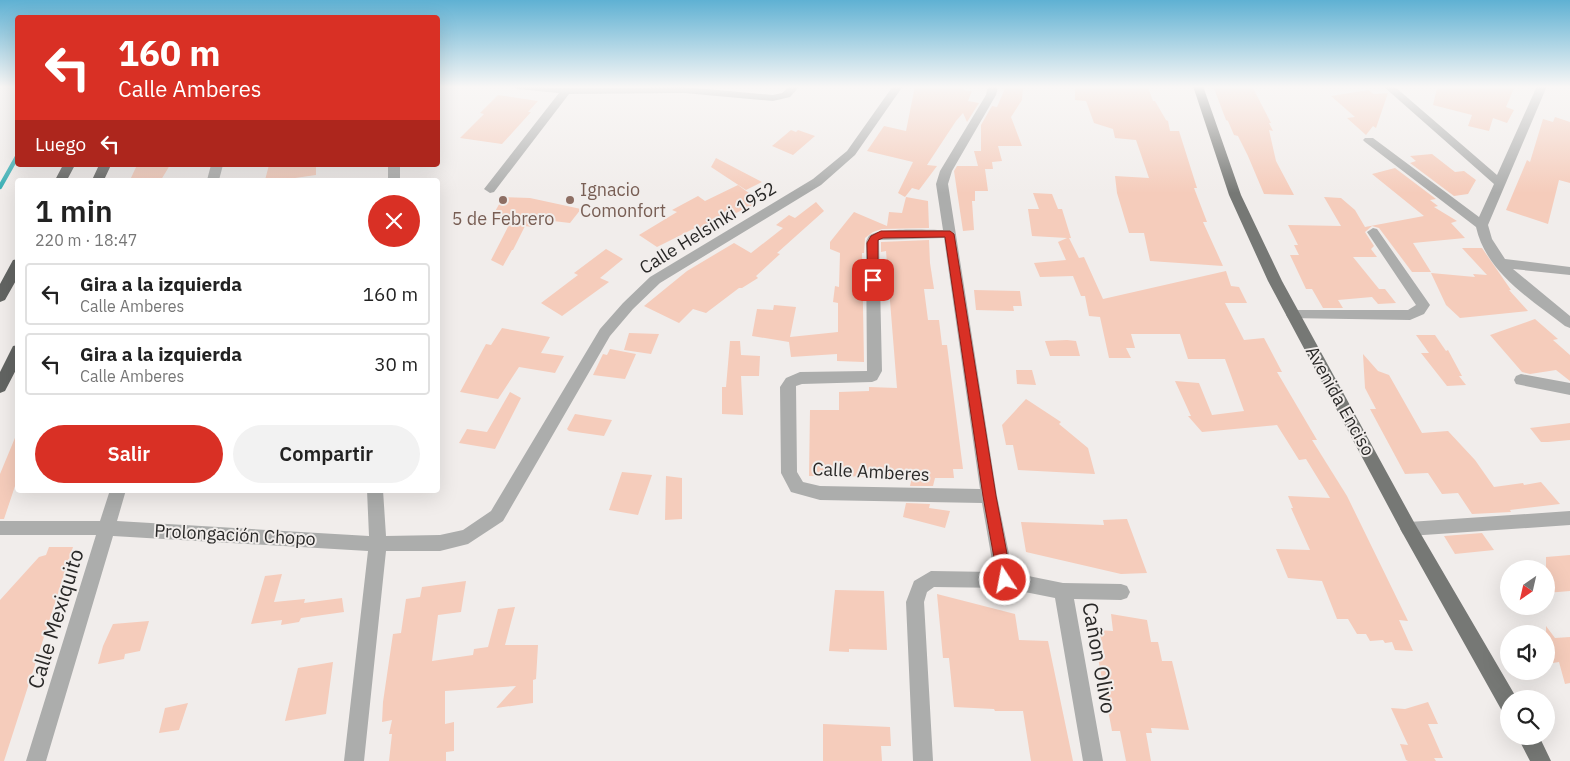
<!DOCTYPE html>
<html lang="es">
<head>
<meta charset="utf-8">
<style>
  body { margin:0; font-family:"IBM Plex Sans",sans-serif; background:#f2f2f2; color:#222; height:100vh; display:flex; flex-direction:column; font-size:19px; white-space:nowrap }
  * { box-sizing:border-box; margin:0 }
  p { font-size:16px; color:#767676 }
  .icon { flex:none; width:28px; height:28px; fill:none; stroke:currentColor; stroke-width:2; stroke-linecap:round; stroke-linejoin:round }
  .map { position:relative; flex:1; overflow:hidden }
  .drawer { position:absolute; left:15px; top:178px; width:425px; height:315px; display:flex; flex-direction:column; background:#fff; border-radius:5px; box-shadow:0 5px 20px #0002 }
  .drawer>* { flex:none }
  .top-card { position:absolute; left:15px; top:15px; width:425px; height:152px; border-radius:5px; box-shadow:0 5px 20px #0002; background:#d93025; color:#fff; overflow:hidden }
  .needle { width:32px; rotate:214deg }
  .fabs { position:absolute; left:1500px; top:560px; display:grid; gap:10px }
  .fabs a { display:grid; place-items:center; width:55px; height:55px; border-radius:50%; background:#fff; box-shadow:0 5px 20px #0002; font-size:25px }
  .pin { position:absolute; display:grid; place-items:center; width:42px; height:42px; color:#fff; margin:-21px; border-radius:10px; box-shadow:0 2px 8px #0006 }
  .me { position:absolute; width:55px; margin:-28px; rotate:349deg; stroke-linejoin:round; filter:drop-shadow(0 0 4px #0008) }
  .turn { display:flex; align-items:center; gap:18px; height:105px; padding:0 20px; font-size:22px }
  .turn .icon { width:65px; height:65px; stroke-width:2.5 }
  .turn b { display:block; font-size:35px; line-height:42px }
  .then { display:flex; align-items:center; height:48px; padding:0 20px; background:#0003; gap:10px; font-size:19px }
  .round { display:grid; place-items:center; flex:none; width:52px; height:52px; border-radius:26px; background:#f2f2f2 }
  .summary { display:flex; align-items:center; justify-content:space-between; height:85px; padding:0 20px }
  h1 { font-size:30px; font-weight:600; line-height:38px }
  .action { display:flex; gap:10px; margin-top:auto; padding:10px 20px }
  .action a { flex:1; height:58px; border-radius:30px; background:#d93025; color:#fff; font-size:20px; font-weight:600; line-height:58px; text-align:center }
  .action a+a { background:#f2f2f2; color:#222 }
  ul { padding:0; list-style:none }
  li { display:flex; align-items:center; gap:15px; height:62px; margin:0 10px 8px; padding:0 10px; border:2px solid #e0e0e0; border-radius:5px }
  li div { flex:1 }
  li b { display:block; font-size:19px }
  li em { font-style:normal }
  .map>svg:first-child { display:block }
</style>
</head>
<body>
<div class="map">
<svg width="1570" height="761" viewBox="0 0 1570 761">
  <rect width="100%" height="100%" fill="#f1edeb"/>
  <g fill="none" stroke-linecap="round" stroke-linejoin="round">
    <path stroke="#33adb3" stroke-width="4.5" d="M 0,187 L 18,155"/>
  </g>
  <path fill="#f5ccbb" d="M 915,86 L 965,86 L 963,90 L 972,91 L 968,101 L 979,103 L 967,122 L 963,113 L 956,121 L 927,165 L 937,166 L 919,190 L 912,188 L 905,197 L 898,193 L 913,162 L 867,151 L 884,126 L 906,131 Z
    M 1006,86 L 1023,86 L 1022,100 L 1011,117 L 1022,146 L 998,146 L 1002,161 L 992,162 L 993,169 L 985,169 L 988,191 L 975,191 L 975,201 L 972,201 L 974,230 L 963,231 L 954,171 L 957,166 L 978,166 L 974,151 L 981,151 L 981,125 L 992,106 L 997,107 Z
    M 1075,86 L 1148,87 L 1153,101 L 1155,101 L 1166,120 L 1168,121 L 1170,131 L 1179,131 L 1197,188 L 1194,188 L 1207,222 L 1203,222 L 1223,266 L 1150,261 L 1144,233 L 1129,233 L 1117,193 L 1115,176 L 1149,178 L 1136,140 L 1115,138 L 1113,129 L 1094,123 L 1086,101 L 1075,100 Z
    M 1213,86 L 1252,86 L 1271,123 L 1269,123 L 1273,131 L 1269,130 L 1276,161 L 1294,195 L 1264,194 L 1248,156 L 1238,136 L 1234,135 L 1228,121 L 1226,120 Z
    M 1442,86 L 1515,86 L 1506,107 L 1514,110 L 1507,123 L 1493,118 L 1489,131 L 1468,126 L 1472,115 L 1433,105 L 1437,88 L 1440,89 Z
    M 1368,90 L 1374,94 L 1388,93 L 1376,128 L 1373,126 L 1366,135 L 1347,118 L 1355,117 L 1331,96 Z
    M 498,95 L 538,101 L 528,112 L 531,112 L 502,144 L 460,138 L 484,114 L 480,113 Z
    M 1555,117 L 1570,122 L 1570,183 L 1559,180 L 1548,224 L 1506,210 L 1527,160 L 1530,162 L 1543,119 L 1553,122 Z
    M 791,130 L 796,132 L 798,130 L 815,136 L 793,155 L 772,146 Z
    M 1432,154 L 1455,172 L 1464,171 L 1476,180 L 1468,194 L 1454,196 L 1410,163 L 1416,161 L 1410,156 Z
    M 716,158 L 762,182 L 746,190 L 711,167 Z
    M 137,165 L 170,165 L 161,180 L 130,180 Z
    M 269,165 L 316,165 L 316,175 L 281,180 L 265,180 Z
    M 1395,168 L 1436,199 L 1430,200 L 1438,206 L 1434,207 L 1457,221 L 1451,223 L 1465,238 L 1413,243 L 1431,272 L 1412,272 L 1379,228 L 1372,226 L 1365,232 L 1374,246 L 1371,249 L 1377,257 L 1353,257 L 1379,289 L 1385,289 L 1396,303 L 1378,304 L 1372,297 L 1338,300 L 1343,308 L 1323,308 L 1312,289 L 1306,289 L 1290,255 L 1299,255 L 1294,245 L 1298,245 L 1288,225 L 1341,226 L 1324,197 L 1341,198 L 1355,210 L 1365,227 L 1424,216 L 1372,174 Z
    M 738,185 L 757,199 L 749,203 L 753,205 L 700,230 L 697,227 L 657,247 L 639,235 L 677,212 L 672,210 L 698,196 L 705,201 Z
    M 1033,193 L 1052,194 L 1058,209 L 1062,209 L 1071,238 L 1069,238 L 1079,258 L 1084,257 L 1103,299 L 1226,271 L 1231,286 L 1239,287 L 1247,303 L 1225,303 L 1244,340 L 1264,338 L 1282,372 L 1277,372 L 1317,440 L 1312,440 L 1347,496 L 1408,621 L 1399,620 L 1413,651 L 1395,650 L 1392,642 L 1385,643 L 1383,640 L 1370,641 L 1366,634 L 1357,634 L 1348,619 L 1337,619 L 1322,581 L 1288,578 L 1276,549 L 1310,550 L 1291,508 L 1293,508 L 1288,496 L 1330,498 L 1306,459 L 1299,460 L 1277,425 L 1202,432 L 1188,416 L 1191,416 L 1175,381 L 1199,383 L 1212,415 L 1244,411 L 1225,359 L 1188,359 L 1180,334 L 1131,334 L 1135,348 L 1126,348 L 1131,358 L 1109,358 L 1100,317 L 1089,316 L 1085,296 L 1081,296 L 1073,276 L 1040,277 L 1034,263 L 1066,260 L 1058,242 L 1067,238 L 1032,236 L 1028,209 L 1039,209 Z
    M 503,197 L 530,198 L 581,209 L 570,223 L 536,219 L 532,227 L 525,226 L 513,250 L 512,250 L 503,266 L 491,260 L 512,219 L 492,217 Z
    M 906,197 L 928,201 L 929,228 L 882,229 L 873,232 L 865,238 L 864,253 L 862,253 L 864,362 L 837,361 L 837,354 L 791,357 L 789,342 L 752,336 L 757,309 L 773,310 L 774,305 L 796,307 L 790,337 L 838,332 L 838,303 L 833,302 L 835,286 L 839,287 L 840,253 L 830,249 L 830,242 L 854,212 L 887,226 L 889,212 L 902,213 Z
    M 816,202 L 824,211 L 777,253 L 780,254 L 756,276 L 758,278 L 742,288 L 739,288 L 706,313 L 693,309 L 679,323 L 644,306 L 687,271 L 734,243 L 751,253 L 783,228 L 776,225 L 789,215 L 795,218 Z
    M 929,240 L 930,263 L 934,289 L 924,289 L 928,320 L 939,320 L 942,345 L 947,345 L 963,469 L 953,469 L 954,478 L 935,478 L 933,486 L 910,486 L 912,477 L 809,476 L 810,410 L 839,410 L 839,392 L 869,391 L 869,387 L 897,388 L 886,251 L 881,252 L 881,242 Z
    M 1462,248 L 1482,248 L 1511,290 L 1509,290 L 1528,311 L 1460,318 L 1446,305 L 1431,273 L 1475,277 L 1473,274 L 1487,275 Z
    M 606,249 L 623,259 L 600,278 L 609,282 L 562,316 L 541,303 L 578,275 L 574,273 Z
    M 974,290 L 1020,291 L 1022,306 L 1013,306 L 1014,311 L 976,310 Z
    M 1535,319 L 1558,339 L 1553,340 L 1570,355 L 1570,381 L 1556,370 L 1530,374 L 1522,372 L 1490,335 Z
    M 502,328 L 550,337 L 541,353 L 564,356 L 555,373 L 519,367 L 498,399 L 460,392 L 486,344 L 491,345 Z
    M 629,333 L 659,334 L 651,354 L 624,350 Z
    M 1416,335 L 1435,335 L 1446,351 L 1448,350 L 1462,376 L 1459,376 L 1466,385 L 1447,386 L 1421,353 L 1429,353 Z
    M 1067,340 L 1076,341 L 1080,356 L 1050,356 L 1045,341 Z
    M 730,341 L 740,341 L 741,355 L 760,356 L 759,376 L 741,376 L 743,415 L 722,414 L 722,387 L 726,387 Z
    M 610,349 L 636,354 L 625,379 L 593,375 L 603,354 L 607,355 Z
    M 1363,354 L 1378,371 L 1389,375 L 1422,433 L 1448,431 L 1475,460 L 1494,487 L 1523,483 L 1524,485 L 1541,482 L 1560,504 L 1510,510 L 1511,512 L 1472,514 L 1458,493 L 1442,494 L 1428,473 L 1405,474 L 1370,409 L 1376,409 L 1365,388 Z
    M 1016,370 L 1032,370 L 1036,385 L 1017,384 Z
    M 510,392 L 521,398 L 495,449 L 459,443 L 467,429 L 487,432 Z
    M 1026,399 L 1061,422 L 1059,424 L 1088,448 L 1095,474 L 1018,470 L 1013,445 L 1006,445 L 1002,425 Z
    M 575,414 L 599,418 L 612,420 L 604,436 L 569,431 L 567,429 Z
    M 1570,423 L 1570,440 L 1548,442 L 1541,442 L 1530,428 Z
    M 17,433 L 18,477 L 4,519 L 0,519 L 0,474 Z
    M 622,472 L 652,475 L 638,515 L 609,510 Z
    M 666,476 L 682,478 L 682,519 L 665,520 Z
    M 906,503 L 930,504 L 929,508 L 950,511 L 945,528 L 903,517 Z
    M 1127,519 L 1147,573 L 1121,574 L 1026,552 L 1021,522 L 1104,525 L 1103,520 Z
    M 1482,533 L 1494,550 L 1455,554 L 1444,536 Z
    M 49,547 L 73,547 L 4,761 L 0,761 L 0,600 L 39,557 L 46,555 Z
    M 1570,555 L 1570,591 L 1546,593 L 1546,557 Z
    M 282,574 L 274,602 L 305,599 L 304,603 L 342,598 L 344,612 L 301,618 L 299,622 L 281,625 L 282,620 L 251,624 L 265,576 Z
    M 466,581 L 461,612 L 438,615 L 432,661 L 473,655 L 474,649 L 488,647 L 498,609 L 515,607 L 505,645 L 538,645 L 536,679 L 533,680 L 533,703 L 496,708 L 516,686 L 445,691 L 445,724 L 454,722 L 454,751 L 446,752 L 446,761 L 389,761 L 392,734 L 389,734 L 392,720 L 382,722 L 383,702 L 393,634 L 401,633 L 406,599 L 420,597 L 422,587 Z
    M 835,590 L 884,591 L 887,650 L 849,649 L 849,652 L 829,651 Z
    M 937,594 L 1015,614 L 1019,640 L 1048,641 L 1073,761 L 1031,761 L 1023,711 L 995,711 L 994,709 L 954,707 L 949,658 L 943,658 Z
    M 1111,614 L 1147,620 L 1151,642 L 1158,642 L 1162,661 L 1172,661 L 1189,730 L 1151,728 L 1152,733 L 1146,733 L 1151,761 L 1126,761 L 1120,731 L 1112,731 L 1098,658 L 1105,658 L 1099,630 L 1113,631 Z
    M 149,621 L 140,651 L 125,654 L 124,659 L 98,664 L 103,646 L 113,624 Z
    M 1546,626 L 1555,638 L 1570,637 L 1570,683 L 1565,684 L 1559,662 L 1546,664 Z
    M 333,662 L 326,714 L 285,721 L 298,668 Z
    M 1428,702 L 1438,724 L 1428,724 L 1443,758 L 1434,758 L 1436,761 L 1408,761 L 1406,760 L 1400,744 L 1408,745 L 1391,708 L 1405,709 Z
    M 188,703 L 179,730 L 159,733 L 165,708 Z
    M 823,724 L 890,727 L 891,746 L 881,746 L 882,761 L 823,761 Z"/>
  <g fill="none" stroke-linecap="round" stroke-linejoin="round">
    <path fill="#acadac" fill-rule="evenodd" d="M 512,86 L 566,88 L 684,87 L 773,95 L 782,93 L 790,86 L 800,86 L 790,97 L 773,101 L 684,93 L 569,94 L 494,192 L 490,193 L 484,189 L 559,93 L 517,89 Z
      M 893,86 L 903,86 L 855,155 L 821,185 L 660,283 L 633,309 L 610,336 L 503,521 L 468,544 L 440,551 L 386,551 L 364,761 L 344,761 L 368,551 L 113,536 L 46,761 L 26,761 L 96,535 L 0,535 L 0,521 L 100,521 L 110,490 L 126,490 L 117,521 L 369,536 L 367,490 L 383,490 L 386,536 L 440,535 L 463,530 L 491,511 L 600,329 L 623,303 L 650,277 L 813,179 L 847,151 Z
      M 988,86 L 998,86 L 996,95 L 952,171 L 948,184 L 997,496 L 1013,573 L 1063,583 L 1121,584 L 1127,586 L 1130,592 L 1127,598 L 1121,600 L 1074,599 L 1103,761 L 1083,761 L 1055,598 L 1005,588 L 934,587 L 927,592 L 924,602 L 933,761 L 913,761 L 906,602 L 914,581 L 931,571 L 994,572 L 982,503 L 820,500 L 791,492 L 781,473 L 780,387 L 786,378 L 800,372 L 867,371 L 866,243 C 866,241 868,237 869,236 C 878,227 928,230 943,230 L 936,184 L 940,171 L 986,95 ZM 944,238 L 980,489 L 820,486 L 803,482 L 797,472 L 796,386 L 802,384 L 872,382 L 877,380 L 882,371 L 879,240 Z
      M 1383,86 L 1394,86 L 1497,175 L 1537,86 L 1547,86 L 1488,225 L 1492,239 L 1505,259 L 1570,267 L 1570,275 L 1513,269 L 1570,316 L 1570,328 L 1565,326 C 1530,299 1486,272 1476,227 L 1365,142 L 1363,140 L 1365,138 L 1373,138 L 1479,217 L 1494,184 Z
      M 211,165 L 223,165 L 219,180 L 207,180 Z
      M 388,165 L 400,165 L 400,180 L 388,180 Z
      M 1373,228 L 1377,229 L 1430,305 L 1424,314 L 1410,320 L 1288,318 L 1286,315 L 1288,312 L 1293,310 L 1408,310 L 1416,305 L 1367,232 Z
      M 1521,374 L 1570,383 L 1570,395 L 1516,384 L 1514,380 L 1516,376 Z
      M 1570,511 L 1570,525 L 1409,536 L 1403,534 L 1400,529 L 1403,524 L 1409,522 Z"/>
    <path fill="#767875" fill-rule="evenodd" d="M 1193,86 L 1203,86 L 1241,195 L 1282,281 L 1415,524 L 1516,697 L 1517,699 L 1509,699 L 1509,714 L 1502,711 L 1403,534 L 1268,281 L 1229,195 Z
      M 1517,736 L 1539,736 L 1551,761 L 1530,761 Z"/>
    <path fill="#626462" fill-rule="evenodd" d="M 63,165 L 75,165 L 67,180 L 55,180 Z
      M 99,165 L 111,165 L 104,180 L 92,180 Z
      M 18,259 L 18,277 L 5,300 L 0,302 L 0,284 L 13,260 Z
      M 18,345 L 18,366 L 5,391 L 0,393 L 0,372 L 13,346 Z"/>
  </g>
  <linearGradient id="sky" x2="0" y2="1"><stop stop-color="#5fb1d3"/><stop offset="0.45" stop-color="#f9f7f6"/><stop offset="1" stop-color="#f9f7f6" stop-opacity="0"/></linearGradient>
  <rect width="1570" height="193" fill="url(#sky)"/>
  <path fill="#d93025" stroke="#8d1f18" d="M 881,231 L 950,231 L 954,234 L 996,496 L 1012,580 L 1010,584 L 1005,586 L 1000,584 L 998,580 L 983,496 L 945,237 L 883,238 L 878,240 L 878,280 L 873,283 L 868,280 L 867,243 L 871,236 Z"/>
  <g fill="#8d6e63" stroke="#f1edeb" stroke-width="2">
    <circle cx="503" cy="200" r="5"/>
    <circle cx="570" cy="200" r="5"/>
  </g>
  <g text-anchor="middle" stroke-width="4" stroke-linejoin="round" paint-order="stroke">
    <g font-size="18" fill="#785e54" stroke="#f1edeb" text-anchor="start">
      <text x="580" y="196">Ignacio<tspan x="580" dy="21">Comonfort</tspan></text>
      <text x="503" y="225" text-anchor="middle">5 de Febrero</text>
    </g>
    <g font-size="18" fill="#292827" stroke="#f1edeb">
      <text transform="translate(708 228) rotate(-32)" y="6">Calle Helsinki 1952</text>
      <text transform="translate(1340 401) rotate(61)" y="6">Avenida Enciso</text>
      <text transform="translate(871 472) rotate(3)" y="6">Calle Amberes</text>
      <text transform="translate(235 535) rotate(3)" y="6">Prolongación Chopo</text>
    </g>
    <g font-size="21" fill="#292827" stroke="#f1edeb">
      <text transform="translate(56 619) rotate(-73)" y="7">Calle Mexiquito</text>
      <text transform="translate(1099 658) rotate(80)" y="7">Cañon Olivo</text>
    </g>
  </g>
</svg>
<div class="fabs">
<a><svg class="needle" viewBox="-14 -14 28 28"><path d="M0-13l5 13h-10z" fill="#e53935"/><path d="M0 13l5-13h-10z" fill="#767676"/></svg></a>
<a><svg class="icon" aria-label="sound" viewBox="0 0 24 24"><path d="M4 9h4l5-4v14l-5-4H4zM17 9q2 3 0 6"/></svg></a>
<a><svg class="icon" aria-label="search" viewBox="0 0 24 24"><circle cx="10" cy="10" r="6"/><path d="M15 15l6 6"/></svg></a>
</div>
<div class="pin" style="left:873px;top:280px;background:#d93025"><svg class="icon" aria-label="arrive" viewBox="0 0 24 24"><path d="M6 21V4h12l-3 4 3 4H6"/></svg></div>
<svg class="me" style="left:1005px;top:580px" viewBox="-20 -20 40 40"><circle r="17" fill="#d93025" stroke="#fff" stroke-width="3"/><path d="M0-11L8 9 0 5-8 9z" fill="#fff"/></svg>
<div class="top-card">
<div class="turn"><svg class="icon" aria-label="left" viewBox="0 0 24 24"><path d="M17 20v-9H6M10 6l-5 5 5 5"/></svg><div><b>160 m</b>Calle Amberes</div></div>
<div class="then">Luego<svg class="icon" aria-label="left" viewBox="0 0 24 24"><path d="M17 20v-9H6M10 6l-5 5 5 5"/></svg></div>
</div>
<section class="drawer">
<div class="summary"><div><h1>1 min</h1><p>220 m · 18:47</p></div><a class="round" style="background:#d93025;color:#fff"><svg class="icon" aria-label="close" viewBox="0 0 24 24"><path d="M6 6l12 12M18 6L6 18"/></svg></a></div>
<ul>
<li><svg class="icon" aria-label="left" viewBox="0 0 24 24"><path d="M17 20v-9H6M10 6l-5 5 5 5"/></svg><div><b>Gira a la izquierda</b><p>Calle Amberes</p></div><em>160 m</em></li>
<li><svg class="icon" aria-label="left" viewBox="0 0 24 24"><path d="M17 20v-9H6M10 6l-5 5 5 5"/></svg><div><b>Gira a la izquierda</b><p>Calle Amberes</p></div><em>30 m</em></li>
</ul>
<div class="action"><a>Salir</a><a>Compartir</a></div>
</section>
</div>
</body>
</html>
